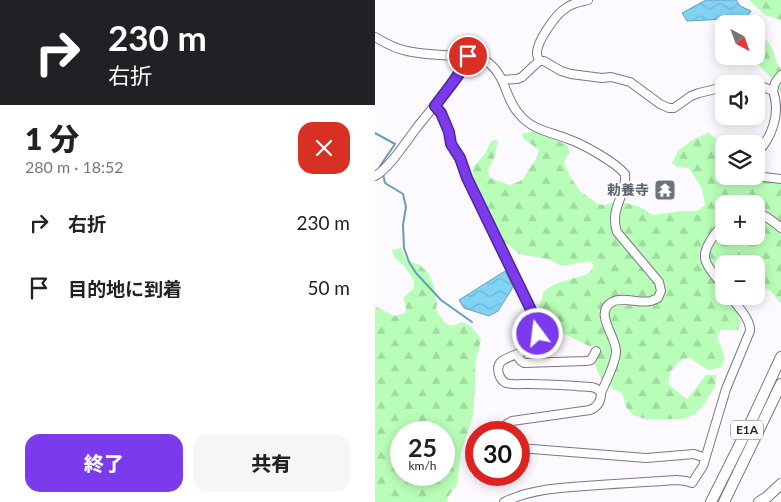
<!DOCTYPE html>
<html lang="ja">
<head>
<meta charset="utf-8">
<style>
  body { margin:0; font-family:Lato,"Noto Sans JP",sans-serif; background:#f6f6f6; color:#222; height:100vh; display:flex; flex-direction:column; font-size:19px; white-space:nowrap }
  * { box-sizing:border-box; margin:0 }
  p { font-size:16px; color:#767676 }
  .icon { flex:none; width:28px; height:28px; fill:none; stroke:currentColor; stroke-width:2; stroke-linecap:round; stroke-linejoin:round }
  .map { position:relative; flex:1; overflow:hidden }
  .drawer { display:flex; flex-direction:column; background:#fff; width:375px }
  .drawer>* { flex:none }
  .top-card { background:#202124; color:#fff; overflow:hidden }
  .needle { width:32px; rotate:139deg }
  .controls { position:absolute; left:340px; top:15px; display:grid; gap:10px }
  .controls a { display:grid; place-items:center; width:50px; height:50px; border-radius:10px; background:#fff; box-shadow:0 2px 12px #0003; font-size:25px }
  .speed { position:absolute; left:15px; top:421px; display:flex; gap:10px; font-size:25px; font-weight:700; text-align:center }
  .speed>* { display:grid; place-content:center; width:65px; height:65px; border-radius:50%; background:#fff; box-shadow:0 2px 12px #0003; line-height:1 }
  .speed small { font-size:12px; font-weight:400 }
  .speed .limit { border:8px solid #d22; background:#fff; color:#111 }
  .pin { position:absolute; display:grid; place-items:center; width:42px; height:42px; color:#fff; margin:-21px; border:2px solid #fff; border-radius:50%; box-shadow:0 1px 5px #0007 }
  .me { position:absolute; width:55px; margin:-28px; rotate:345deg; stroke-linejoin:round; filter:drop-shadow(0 0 4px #0008) }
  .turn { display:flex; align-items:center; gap:18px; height:105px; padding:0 25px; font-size:22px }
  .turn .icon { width:65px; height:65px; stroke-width:2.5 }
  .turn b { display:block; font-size:35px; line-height:42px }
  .round { display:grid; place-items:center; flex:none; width:52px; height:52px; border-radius:15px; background:#f6f6f6 }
  .headline { display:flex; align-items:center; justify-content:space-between; height:85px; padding:0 25px }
  h1 { font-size:30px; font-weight:800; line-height:38px }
  .cta { display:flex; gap:10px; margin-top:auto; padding:10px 25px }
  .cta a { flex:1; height:58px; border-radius:15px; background:#7c3aed; color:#fff; font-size:20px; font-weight:800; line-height:58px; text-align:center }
  .cta a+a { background:#f6f6f6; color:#222 }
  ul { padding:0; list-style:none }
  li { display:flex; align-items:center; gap:15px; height:65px; padding:0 25px }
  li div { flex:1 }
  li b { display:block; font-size:19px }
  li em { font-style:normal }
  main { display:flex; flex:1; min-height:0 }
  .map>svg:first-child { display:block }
</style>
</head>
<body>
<main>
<section class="drawer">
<div class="top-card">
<div class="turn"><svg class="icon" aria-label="right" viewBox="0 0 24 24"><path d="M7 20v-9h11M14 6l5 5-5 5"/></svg><div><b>230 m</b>右折</div></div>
</div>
<div class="headline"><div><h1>1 分</h1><p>280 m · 18:52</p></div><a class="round" style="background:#d93025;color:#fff"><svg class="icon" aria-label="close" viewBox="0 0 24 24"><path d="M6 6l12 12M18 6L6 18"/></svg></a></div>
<ul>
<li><svg class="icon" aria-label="right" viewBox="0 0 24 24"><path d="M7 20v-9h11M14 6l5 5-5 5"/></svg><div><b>右折</b></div><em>230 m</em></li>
<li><svg class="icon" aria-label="arrive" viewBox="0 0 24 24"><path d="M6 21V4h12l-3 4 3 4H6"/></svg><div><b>目的地に到着</b></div><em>50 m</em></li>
</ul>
<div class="cta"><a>終了</a><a>共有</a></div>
</section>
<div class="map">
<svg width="406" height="502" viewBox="0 0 406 502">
  <defs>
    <pattern id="forest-firs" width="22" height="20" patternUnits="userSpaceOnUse" patternTransform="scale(1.25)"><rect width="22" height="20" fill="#b9feb8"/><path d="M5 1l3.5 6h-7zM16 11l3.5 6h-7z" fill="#9fda9e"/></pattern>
    <pattern id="water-waves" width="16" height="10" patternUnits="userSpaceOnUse" patternTransform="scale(1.25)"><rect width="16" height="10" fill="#80d3f5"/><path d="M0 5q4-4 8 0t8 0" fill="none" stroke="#6fb5d2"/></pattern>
  </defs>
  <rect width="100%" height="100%" fill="#fdfaff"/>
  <path fill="url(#forest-firs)" fill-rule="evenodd" d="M 374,0 L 406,0 L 406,20 L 390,15 Z
    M 381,31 C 389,36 394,42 398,50 C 401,57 400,63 406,69 L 406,92 L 392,73 L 374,56 L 381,56 Z
    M 159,131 L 192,145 L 195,152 L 189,162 L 194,175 L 206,192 L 223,204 L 229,205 L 237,203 L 251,203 L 265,207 L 278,215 L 305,211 L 322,211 L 330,205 L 327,189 L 314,168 L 302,167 L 297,163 L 303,151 L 319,139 L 333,133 L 349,144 L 349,176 L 381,176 L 406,182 L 406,304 L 395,290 L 384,288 L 381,289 L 381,264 L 349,264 L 349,296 L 371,296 L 362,312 L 366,323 L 363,330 L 346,330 L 342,336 L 350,358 L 346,367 L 333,370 L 314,358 L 307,359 L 295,372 L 293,384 L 312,399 L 331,375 L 341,375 L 340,387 L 328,406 L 319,415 L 308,419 L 271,419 L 258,415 L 251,407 L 247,393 C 229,384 226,382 219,362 L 223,353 L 223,347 L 214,346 L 169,324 L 164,308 L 169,291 L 182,283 L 213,274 L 219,266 L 215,261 L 187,266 L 173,259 L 144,254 L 130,242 L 115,217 L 97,179 L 98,167 L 109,155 L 116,141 L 123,140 L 119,159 L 113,170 L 115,178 L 135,185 L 147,180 L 161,159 L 164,150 L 149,139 L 147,134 ZM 349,204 L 381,204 L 381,236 L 349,236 Z
    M 26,248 L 31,260 L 45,265 L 54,274 L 59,287 L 62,303 L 61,310 L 70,323 L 78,326 L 87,322 L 97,327 L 106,339 L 100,364 L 100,388 L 98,416 L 86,453 L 82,485 L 72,498 L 72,502 L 0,502 L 0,306 L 19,316 L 30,313 L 31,306 L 28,298 L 39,288 L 39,280 L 29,266 L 19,257 L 17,250 ZM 69,432 L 69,475 L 26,475 L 26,432 Z"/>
  <path fill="url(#water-waves)" stroke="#669eb9" d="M 331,0 L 361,0 L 365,6 L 376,11 L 371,18 L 354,22 L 351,19 L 312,21 L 307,13 Z
    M 130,271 L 138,287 L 123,311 L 114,316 L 89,308 L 84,300 Z"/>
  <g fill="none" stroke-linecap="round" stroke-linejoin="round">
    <path stroke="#669eb9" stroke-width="2" d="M 0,133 L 20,144 L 5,166 L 6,167
      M 8,174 L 10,183 L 28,194 L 31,207 L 28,225 L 29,248 L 34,262 L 41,273 L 66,300 L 97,322"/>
    <g stroke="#7f7288" stroke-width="10">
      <path id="minor" d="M 0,37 C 10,43 21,49 32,51 C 55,56 80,55 103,57 C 114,61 122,70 127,80 L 142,79 L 147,77 L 164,61 L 169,61 L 186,71 L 196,74 L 227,78 L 236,77 L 255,82 L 285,104 L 294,108 L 299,108 L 316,96 L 324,93 L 349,87
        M 164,61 C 164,59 162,56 162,54 C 161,42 181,14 191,8 C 197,3 205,2 213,0
        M 127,80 C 132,92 136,106 145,115 C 157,130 176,132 193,139 C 208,144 240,162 250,174 C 252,196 234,207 242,232 L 284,282 L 286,291 L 283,298 C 281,299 278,300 276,301 C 265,304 247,296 237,302 C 218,313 242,337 241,352 C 240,365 231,381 226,393
        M 364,84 C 370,82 375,81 380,84
        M 381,84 L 398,91 L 400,83 L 406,75
        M 60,106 L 66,113 L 74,132 L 76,143 L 85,158 L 92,177 L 159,316 C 178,365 115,346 124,374 C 125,378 127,381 131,383 C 137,385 147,384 154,384 C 170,384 185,385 201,386 C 207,387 214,386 220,388 C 224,390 223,390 226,393 C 226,401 223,407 215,410 L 137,421 L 129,426 L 127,432
        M 381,154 C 397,138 406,113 398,91
        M 0,176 C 14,169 33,139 43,126 C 57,109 71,92 83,73 C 87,68 91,63 93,56
        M 380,176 L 406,179
        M 381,213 C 391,215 399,222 406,228
        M 349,223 C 342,231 329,246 330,257 C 330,266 344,280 349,287
        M 142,355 L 145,360 L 149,363 L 211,361 L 216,360 L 221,351
        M 144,448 L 271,458 L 319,454 L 330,458
        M 129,502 C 159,488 192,487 224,485 C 250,483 275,482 301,480 L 311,481 L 317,483 L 328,466 L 351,389 L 375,331 C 376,319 362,306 355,296"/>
    </g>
    <g stroke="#7f7288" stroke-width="12">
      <path id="highway" d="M 336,502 L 374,426 L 406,357
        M 349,502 L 406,384
        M 384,502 L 392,497 L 406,484"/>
    </g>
    <use href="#minor" stroke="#fff" stroke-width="8"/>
    <use href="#highway" stroke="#fff" stroke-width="10"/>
  </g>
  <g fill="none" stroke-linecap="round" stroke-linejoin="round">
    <g stroke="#51269a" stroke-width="12">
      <path id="route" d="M 93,56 C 90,70 69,93 60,106 L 66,113 L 74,132 L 76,144 L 85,158 L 92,178 L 159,316 L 163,325 L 163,334"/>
    </g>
    <use href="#route" stroke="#7c3aed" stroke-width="9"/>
  </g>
  <defs>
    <g id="temple-square" transform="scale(1.125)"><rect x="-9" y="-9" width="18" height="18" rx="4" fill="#6b7280" stroke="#fff"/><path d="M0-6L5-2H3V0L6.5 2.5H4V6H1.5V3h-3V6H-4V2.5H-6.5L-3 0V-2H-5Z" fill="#fff"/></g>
  </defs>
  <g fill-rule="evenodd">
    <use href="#temple-square" x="290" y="190"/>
  </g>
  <g text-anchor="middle" stroke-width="4" stroke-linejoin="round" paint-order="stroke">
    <rect fill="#fff" stroke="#6a666c" stroke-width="1" x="356" y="420.5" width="32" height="19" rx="4"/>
    <g font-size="12" font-weight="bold" fill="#2a242d">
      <text x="372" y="434">E1A</text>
    </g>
    <g font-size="14" font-weight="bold" fill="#5b616d" stroke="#fff" text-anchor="end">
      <text x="274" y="195">勅養寺</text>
    </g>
  </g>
</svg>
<div class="controls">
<a><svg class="needle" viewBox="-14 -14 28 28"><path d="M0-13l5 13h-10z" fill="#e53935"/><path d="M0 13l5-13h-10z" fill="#767676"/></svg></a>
<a><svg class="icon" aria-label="sound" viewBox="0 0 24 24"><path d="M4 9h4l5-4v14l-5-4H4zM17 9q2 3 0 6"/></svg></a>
<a><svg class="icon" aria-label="layers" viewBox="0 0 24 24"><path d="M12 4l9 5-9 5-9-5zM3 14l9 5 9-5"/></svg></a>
<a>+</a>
<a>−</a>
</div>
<div class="speed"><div>25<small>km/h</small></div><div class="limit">30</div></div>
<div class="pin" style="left:93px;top:56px;background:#d93025"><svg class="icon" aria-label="arrive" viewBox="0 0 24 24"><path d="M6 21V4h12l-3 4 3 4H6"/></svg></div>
<svg class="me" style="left:163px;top:334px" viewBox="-20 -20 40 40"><circle r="17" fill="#7c3aed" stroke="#fff" stroke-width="3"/><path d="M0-11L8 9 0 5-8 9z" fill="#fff"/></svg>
</div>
</main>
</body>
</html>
